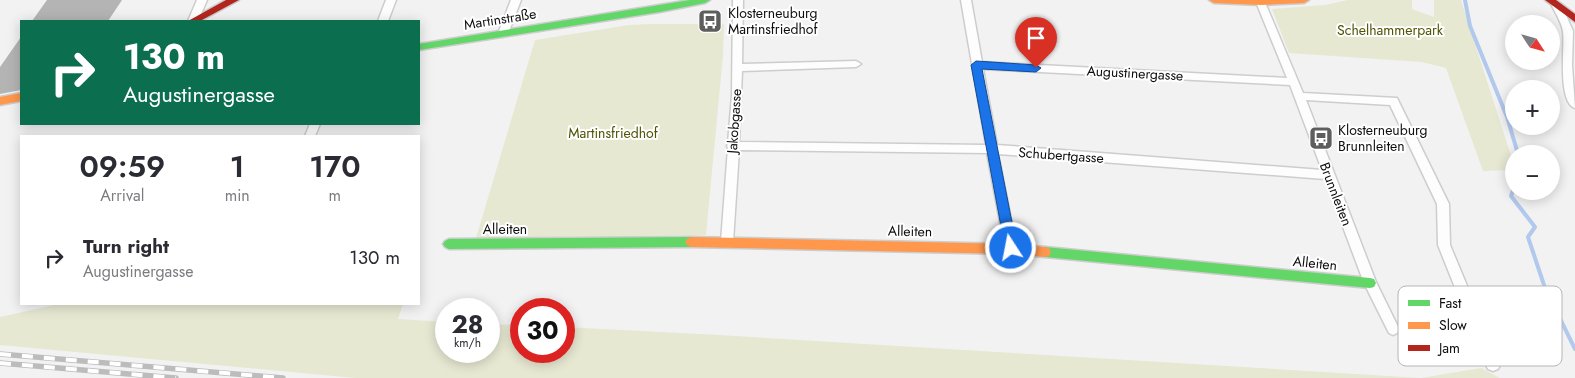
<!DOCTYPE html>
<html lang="en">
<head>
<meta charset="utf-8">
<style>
  body { margin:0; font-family:Jost,sans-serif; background:#f7f7f7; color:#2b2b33; height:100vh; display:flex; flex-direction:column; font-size:19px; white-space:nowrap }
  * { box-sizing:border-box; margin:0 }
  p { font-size:16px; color:#7c7c81 }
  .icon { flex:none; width:28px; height:28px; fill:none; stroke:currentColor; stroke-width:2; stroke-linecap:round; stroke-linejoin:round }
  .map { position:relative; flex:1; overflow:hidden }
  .side { position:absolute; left:20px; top:135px; width:400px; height:170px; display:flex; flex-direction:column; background:#fff; border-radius:0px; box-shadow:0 2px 12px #0003 }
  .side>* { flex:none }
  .guide { position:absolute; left:20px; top:20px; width:400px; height:105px; border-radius:0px; box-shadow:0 2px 12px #0003; background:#0b6e4f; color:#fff; overflow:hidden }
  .needle { width:32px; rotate:126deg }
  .controls { position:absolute; left:1505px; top:15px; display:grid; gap:10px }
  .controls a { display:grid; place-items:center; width:55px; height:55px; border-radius:50%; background:#fff; box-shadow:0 2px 12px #0003; font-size:25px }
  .speed { position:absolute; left:435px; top:298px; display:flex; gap:10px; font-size:25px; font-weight:700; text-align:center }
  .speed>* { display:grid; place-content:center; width:65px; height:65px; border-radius:50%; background:#fff; box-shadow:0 2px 12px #0003; line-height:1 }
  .speed small { font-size:12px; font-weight:400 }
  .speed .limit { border:8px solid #d22; background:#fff; color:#111 }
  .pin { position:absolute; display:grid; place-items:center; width:42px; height:42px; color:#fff; margin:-51px -21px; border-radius:50% 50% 50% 0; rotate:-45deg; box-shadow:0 0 5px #0007 }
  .pin .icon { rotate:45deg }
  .me { position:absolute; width:55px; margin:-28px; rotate:349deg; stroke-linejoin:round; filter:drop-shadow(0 0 4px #0008) }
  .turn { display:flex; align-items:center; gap:18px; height:105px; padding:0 20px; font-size:22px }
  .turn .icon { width:65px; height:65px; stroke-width:2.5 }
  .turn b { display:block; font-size:35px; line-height:42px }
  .eta { display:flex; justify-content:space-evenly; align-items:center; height:85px; text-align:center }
  .eta b { font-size:30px; font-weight:600; line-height:35px }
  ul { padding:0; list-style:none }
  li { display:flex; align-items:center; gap:15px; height:75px; padding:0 20px }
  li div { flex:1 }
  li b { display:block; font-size:19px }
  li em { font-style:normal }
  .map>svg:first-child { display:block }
</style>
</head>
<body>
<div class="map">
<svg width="1575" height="378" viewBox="0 0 1575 378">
  <rect width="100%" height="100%" fill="#f2f2f2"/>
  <path fill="#e6e8d2" d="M 1348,0 L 1412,0 L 1412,9 L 1434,17 L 1434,0 L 1461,0 L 1514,165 L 1514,170 L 1483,171 L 1446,68 L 1422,62 L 1289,53 L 1272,9 L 1325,5 Z
    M 651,24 L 724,24 L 723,55 L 706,235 L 476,238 L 535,40 L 629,25 Z
    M 59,304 L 403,304 L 398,319 L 446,322 L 446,351 L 489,351 L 489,324 L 521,325 L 521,351 L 564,351 L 564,327 L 719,335 L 1421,378 L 1481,368 L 1500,378 L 355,378 L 0,345 L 0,317 Z"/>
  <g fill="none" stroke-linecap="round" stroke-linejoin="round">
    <path stroke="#b2c9ee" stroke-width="4" d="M 1465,0 L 1470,26 L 1507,117 L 1518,154
      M 1514,188 L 1511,196 L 1535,227 L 1528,237 L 1545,288 L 1575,349"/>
  </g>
  <path fill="#b4b4b4" d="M 47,0 L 122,0 L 108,21 L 32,21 Z
    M 21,37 L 21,90 L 0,94 L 0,67 Z"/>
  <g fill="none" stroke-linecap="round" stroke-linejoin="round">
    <g stroke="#cdcdce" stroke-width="3">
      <path id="street" d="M 197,0 L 207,0 L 198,21 L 188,21 Z
        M 386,0 L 396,0 L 388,21 L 378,21 Z
        M 511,0 L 521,0 L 508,34 L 503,37 L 498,34 Z
        M 733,0 L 743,0 L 742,64 L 856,61 L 861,64 L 856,67 L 742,71 L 739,142 L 986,145 L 961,0 L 971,0 L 982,62 L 1287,78 L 1256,2 L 1258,0 L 1264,0 L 1303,93 L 1397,98 L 1449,204 L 1450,245 L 1500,365 L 1498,369 L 1493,371 L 1488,369 L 1486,365 L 1438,245 L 1437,204 L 1390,105 L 1306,100 L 1376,282 L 1399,329 L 1397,333 L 1393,335 L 1389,333 L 1364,283 L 1325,179 L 998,154 L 1017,249 L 1015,252 L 1011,254 L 1007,252 L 1005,249 L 987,153 L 739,150 L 733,242 L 731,245 L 727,247 L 723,245 L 721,242 L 728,148 L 727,146 L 728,143 L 732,95 ZM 983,69 L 1290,85 L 1322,170 L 997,145 Z
        M 1557,3 L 1562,6 L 1573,31 L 1572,65 L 1575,108 C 1557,102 1565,46 1563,32 C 1562,23 1556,14 1552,6 Z
        M 310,124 L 320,124 L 315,136 L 305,136 Z"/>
    </g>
    <g stroke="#cdcdce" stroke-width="3">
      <path id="fast" d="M 690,0 L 710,0 L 705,3 L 660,12 L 419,50 L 419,44 Z
        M 691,237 L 695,239 L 697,242 L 695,245 L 691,247 L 449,249 L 445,247 L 443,244 L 445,241 L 449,239 Z
        M 1045,247 L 1370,278 L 1374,279 L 1376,283 L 1374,287 L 1370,288 L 1045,257 L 1041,256 L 1039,252 L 1041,248 Z"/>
    </g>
    <g stroke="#cdcdce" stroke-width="3">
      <path id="slow" d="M 1209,0 L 1309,0 L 1304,3 L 1261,5 L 1214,3 Z
        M 21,93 L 21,101 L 0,105 L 0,97 Z
        M 691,237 L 1011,244 L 1045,247 L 1049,248 L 1051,252 L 1049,256 L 1045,257 L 1011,254 L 691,247 L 687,245 L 685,242 L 687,239 Z"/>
    </g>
    <g stroke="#cdcdce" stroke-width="3">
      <path id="jam" d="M 226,0 L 239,0 L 200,21 L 188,21 Z
        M 1545,0 L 1556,0 L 1575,14 L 1575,22 Z"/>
    </g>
    <use href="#street" fill="#fdfdfd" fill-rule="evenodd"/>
    <use href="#fast" fill="#63d668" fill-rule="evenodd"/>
    <use href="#slow" fill="#ff974d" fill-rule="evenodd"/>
    <use href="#jam" fill="#b3261e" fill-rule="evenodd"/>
    <g stroke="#bcbcbd" stroke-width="5.5">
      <path id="rail" d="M 0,354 L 283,378
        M 0,363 L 176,378"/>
    </g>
    <use href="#rail" stroke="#fff" stroke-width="4" stroke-dasharray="11" stroke-linecap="butt"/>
  </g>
  <path fill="#1a73e8" stroke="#114b97" d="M 976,61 L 1036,65 L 1041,68 L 1036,72 L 982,69 L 1017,248 L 1015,252 L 1007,252 L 1005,248 L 971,65 Z"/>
  <defs>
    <g id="bus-square" transform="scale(1.25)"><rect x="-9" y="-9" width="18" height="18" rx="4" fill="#5d5d5e" stroke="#fff"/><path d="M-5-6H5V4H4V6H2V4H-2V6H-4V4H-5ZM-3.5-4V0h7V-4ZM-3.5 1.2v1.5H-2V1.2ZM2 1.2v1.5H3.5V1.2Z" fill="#fff"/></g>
  </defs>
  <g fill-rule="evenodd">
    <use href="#bus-square" x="710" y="21"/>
    <use href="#bus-square" x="1321" y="138"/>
  </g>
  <g text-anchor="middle" stroke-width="4" stroke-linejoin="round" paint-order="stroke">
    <g font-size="14" fill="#0d0d0e" stroke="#fff" text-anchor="start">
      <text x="728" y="18">Klosterneuburg<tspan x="728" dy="16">Martinsfriedhof</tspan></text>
      <text x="1338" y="135">Klosterneuburg<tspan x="1338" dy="16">Brunnleiten</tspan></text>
    </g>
    <g font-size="14" fill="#0d0d0e" stroke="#fff">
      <text transform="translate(500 19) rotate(-9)" y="5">Martinstraße</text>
      <text transform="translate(1135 73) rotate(3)" y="5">Augustinergasse</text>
      <text transform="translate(734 121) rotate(-86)" y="5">Jakobgasse</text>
      <text transform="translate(1061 155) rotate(4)" y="5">Schubertgasse</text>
      <text transform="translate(1336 194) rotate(69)" y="5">Brunnleiten</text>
      <text x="505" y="234">Alleiten</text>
      <text transform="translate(910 231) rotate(1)" y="5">Alleiten</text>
      <text transform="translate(1315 263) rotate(6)" y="5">Alleiten</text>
    </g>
    <g font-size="14" fill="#515202" stroke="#fff">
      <text x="1390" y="35">Schelhammerpark</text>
      <text x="613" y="138">Martinsfriedhof</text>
    </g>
  </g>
  <rect x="1398" y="286" width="164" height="80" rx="8" fill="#fff" stroke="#b6b6b7" stroke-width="1"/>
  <rect x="1408" y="300" width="22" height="6" fill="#63d668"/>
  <rect x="1408" y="322" width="22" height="7" fill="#ff974d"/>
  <rect x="1408" y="345" width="22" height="6" fill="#b3261e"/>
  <g font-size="14" fill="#0d0d0e">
    <text x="1439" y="308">Fast</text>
    <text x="1439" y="330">Slow</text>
    <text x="1439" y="353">Jam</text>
  </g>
</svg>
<div class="controls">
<a><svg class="needle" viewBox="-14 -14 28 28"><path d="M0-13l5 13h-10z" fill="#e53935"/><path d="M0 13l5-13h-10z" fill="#7c7c81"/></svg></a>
<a>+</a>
<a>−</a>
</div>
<div class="speed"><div>28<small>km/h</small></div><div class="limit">30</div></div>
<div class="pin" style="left:1036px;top:68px;background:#d93025"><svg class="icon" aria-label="arrive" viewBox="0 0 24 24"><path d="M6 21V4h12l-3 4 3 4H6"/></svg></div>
<svg class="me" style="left:1011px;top:248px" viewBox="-20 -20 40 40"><circle r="17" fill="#1a73e8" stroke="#fff" stroke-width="3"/><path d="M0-11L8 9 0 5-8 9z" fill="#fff"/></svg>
<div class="guide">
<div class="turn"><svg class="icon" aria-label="right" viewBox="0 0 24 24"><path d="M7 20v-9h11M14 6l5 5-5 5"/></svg><div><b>130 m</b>Augustinergasse</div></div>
</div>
<section class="side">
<div class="eta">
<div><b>09:59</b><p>Arrival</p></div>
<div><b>1</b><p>min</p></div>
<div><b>170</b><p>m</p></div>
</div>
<ul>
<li><svg class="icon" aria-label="right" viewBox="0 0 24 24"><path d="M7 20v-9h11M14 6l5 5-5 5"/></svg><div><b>Turn right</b><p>Augustinergasse</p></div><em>130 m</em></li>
</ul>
</section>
</div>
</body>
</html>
